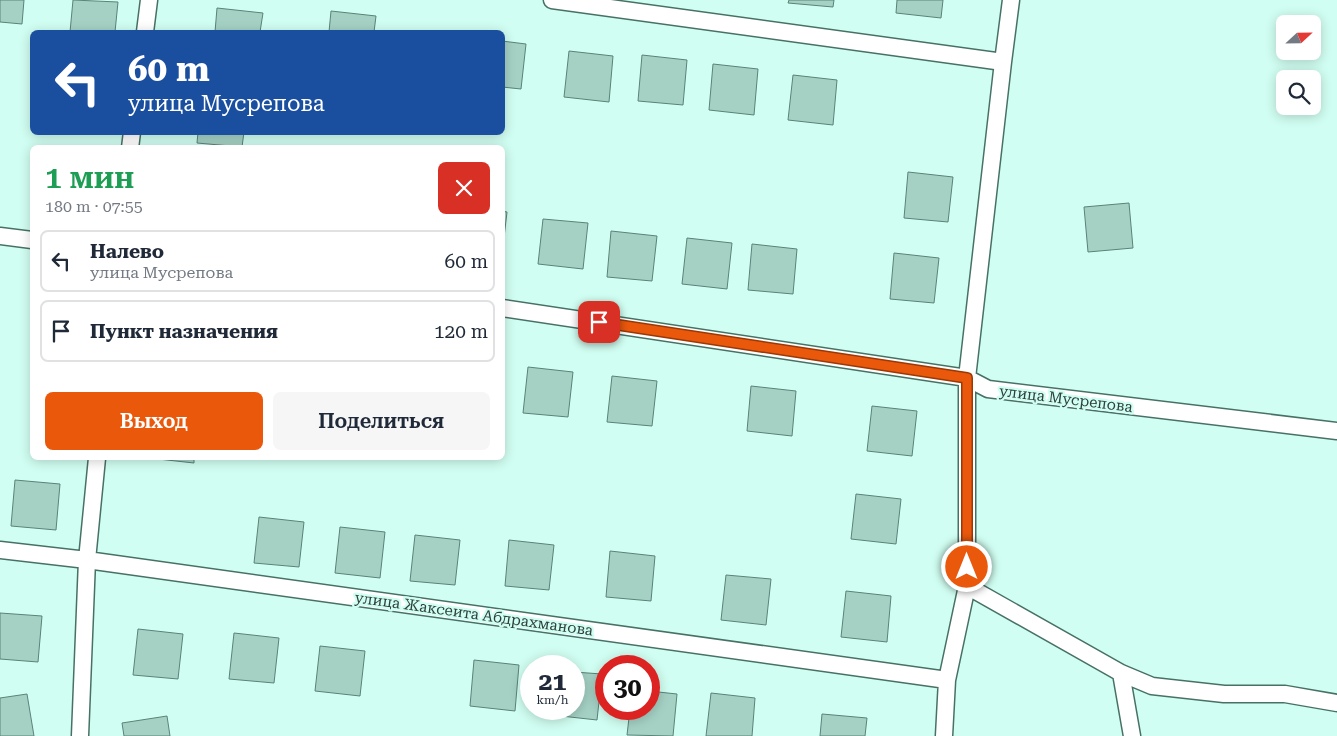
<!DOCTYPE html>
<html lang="ru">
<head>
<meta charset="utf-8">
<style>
  body { margin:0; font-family:"Roboto Serif",serif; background:#f6f6f7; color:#1f2937; height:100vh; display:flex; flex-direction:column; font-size:19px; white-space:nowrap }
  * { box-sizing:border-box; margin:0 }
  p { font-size:16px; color:#747a83 }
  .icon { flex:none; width:28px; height:28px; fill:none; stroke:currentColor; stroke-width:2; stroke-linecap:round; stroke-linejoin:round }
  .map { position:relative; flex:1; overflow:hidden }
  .panel { position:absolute; left:30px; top:145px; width:475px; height:315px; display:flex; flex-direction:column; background:#fff; border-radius:8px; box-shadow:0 2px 12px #0003 }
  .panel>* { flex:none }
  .guide { position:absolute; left:30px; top:30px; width:475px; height:105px; border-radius:8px; box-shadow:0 2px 12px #0003; background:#1a4fa0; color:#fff; overflow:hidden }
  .needle { width:32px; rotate:68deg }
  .tools { position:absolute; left:1276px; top:15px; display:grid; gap:10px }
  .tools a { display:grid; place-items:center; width:45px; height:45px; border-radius:8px; background:#fff; box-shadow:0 2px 12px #0003; font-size:25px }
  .speed { position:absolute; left:520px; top:655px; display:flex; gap:10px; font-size:25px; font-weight:700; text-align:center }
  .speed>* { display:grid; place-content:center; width:65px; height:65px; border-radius:50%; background:#fff; box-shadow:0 2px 12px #0003; line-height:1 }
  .speed small { font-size:12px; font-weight:400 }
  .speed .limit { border:8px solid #d22; background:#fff; color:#111 }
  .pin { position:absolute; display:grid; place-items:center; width:42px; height:42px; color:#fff; margin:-21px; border-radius:10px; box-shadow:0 2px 8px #0006 }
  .me { position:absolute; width:55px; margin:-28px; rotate:0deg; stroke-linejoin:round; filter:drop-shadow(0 0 4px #0008) }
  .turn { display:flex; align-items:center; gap:18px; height:105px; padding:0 15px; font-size:22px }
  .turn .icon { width:65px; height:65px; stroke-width:2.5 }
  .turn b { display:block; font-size:35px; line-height:42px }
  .round { display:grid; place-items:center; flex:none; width:52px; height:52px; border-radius:8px; background:#f6f6f7 }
  .headline { display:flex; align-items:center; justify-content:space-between; height:85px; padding:0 15px }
  h1 { font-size:30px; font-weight:600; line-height:38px; color:#1e9e55 }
  .cta { display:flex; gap:10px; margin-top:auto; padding:10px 15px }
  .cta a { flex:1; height:58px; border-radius:8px; background:#ea580c; color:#fff; font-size:20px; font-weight:600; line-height:58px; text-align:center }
  .cta a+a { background:#f6f6f7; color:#1f2937 }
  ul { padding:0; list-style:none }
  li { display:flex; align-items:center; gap:15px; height:62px; margin:0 10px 8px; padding:0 5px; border:2px solid #e0e1e3; border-radius:8px }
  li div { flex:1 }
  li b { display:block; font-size:19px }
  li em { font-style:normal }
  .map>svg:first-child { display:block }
</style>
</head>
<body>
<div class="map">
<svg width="1337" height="736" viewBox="0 0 1337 736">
  <rect width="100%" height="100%" fill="#d1fef2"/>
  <path fill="#a5d1c5" stroke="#5a8378" d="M 0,0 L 24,0 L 22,24 L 0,22 Z
    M 73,0 L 118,2 L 115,32 L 70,32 Z
    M 789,0 L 834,0 L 833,7 L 788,3 Z
    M 897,0 L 943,0 L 941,18 L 896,13 Z
    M 217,8 L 263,13 L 260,32 L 215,32 Z
    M 331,11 L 376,16 L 374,32 L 329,32 Z
    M 502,41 L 526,44 L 521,89 L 502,87 Z
    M 569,51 L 613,56 L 609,102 L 564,97 Z
    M 642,55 L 687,60 L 683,105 L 638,101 Z
    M 713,64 L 758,69 L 754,115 L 709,110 Z
    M 793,75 L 837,80 L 833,125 L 788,120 Z
    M 198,132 L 244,132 L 242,147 L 197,143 Z
    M 908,172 L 953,177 L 948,222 L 904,218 Z
    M 1129,203 L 1133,248 L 1088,252 L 1084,207 Z
    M 502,211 L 507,212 L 502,255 Z
    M 543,219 L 588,223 L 583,269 L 538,264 Z
    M 611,231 L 657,236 L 652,281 L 607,277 Z
    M 687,238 L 732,243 L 727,289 L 682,284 Z
    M 752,244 L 797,249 L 793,294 L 748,290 Z
    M 894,253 L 939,258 L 934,303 L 890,299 Z
    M 528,367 L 573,372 L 568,417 L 523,413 Z
    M 612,376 L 657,381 L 652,426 L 607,422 Z
    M 751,386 L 796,391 L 792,436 L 747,431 Z
    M 872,406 L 917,411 L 912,456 L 867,451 Z
    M 149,458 L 194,458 L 194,463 Z
    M 15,480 L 60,484 L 56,530 L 11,526 Z
    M 856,494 L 901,499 L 896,544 L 851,539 Z
    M 259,517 L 304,522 L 299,567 L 254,563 Z
    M 340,527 L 385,532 L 380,578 L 335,573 Z
    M 415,535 L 460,540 L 455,585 L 410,581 Z
    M 509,540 L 554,545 L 549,590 L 505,586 Z
    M 610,551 L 655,556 L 651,601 L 606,597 Z
    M 726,575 L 771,579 L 766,625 L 721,620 Z
    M 846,591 L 891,596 L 887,642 L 841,637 Z
    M 0,613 L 42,616 L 38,662 L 0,659 Z
    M 138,629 L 183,634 L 178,679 L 133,675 Z
    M 234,633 L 279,638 L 274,683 L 229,679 Z
    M 320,646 L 365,651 L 360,696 L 315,691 Z
    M 474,660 L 519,665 L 515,711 L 470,706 Z
    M 574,672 L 602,674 L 597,720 L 552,715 L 553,709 L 574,709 Z
    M 649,691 L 677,694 L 673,736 L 627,735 L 630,709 L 649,709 Z
    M 711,693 L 755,698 L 752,736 L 706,736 Z
    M 27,694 L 34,736 L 0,736 L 0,698 Z
    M 822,714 L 867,718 L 865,736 L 820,736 Z
    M 167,716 L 170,736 L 124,736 L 122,723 Z"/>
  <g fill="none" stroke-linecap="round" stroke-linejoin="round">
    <g stroke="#487166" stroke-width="19">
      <path id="minor" d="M 552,0 L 1003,62
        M 145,32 L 149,0
        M 130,148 L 132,132
        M 0,236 L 32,240
        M 502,308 L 967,378 L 988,389 L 1337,431
        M 0,550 L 87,560 L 947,680
        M 967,586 L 1121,673 L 1152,686 L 1224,694 L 1285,694 L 1337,703
        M 1121,673 L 1132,736
        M 80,736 L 87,560 L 97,458
        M 944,736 L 947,680 L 967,586 L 967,378 L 1003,62 L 1011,0"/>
    </g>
    <use href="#minor" stroke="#fff" stroke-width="16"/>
  </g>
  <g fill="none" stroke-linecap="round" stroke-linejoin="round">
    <g stroke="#983908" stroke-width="12">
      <path id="route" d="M 599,322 L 967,378 L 967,567"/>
    </g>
    <use href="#route" stroke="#ea580c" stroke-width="9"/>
  </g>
  <g text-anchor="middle" stroke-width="4.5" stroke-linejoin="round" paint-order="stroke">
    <g font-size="15" fill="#2e403b" stroke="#d1fef2">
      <text transform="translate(1066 399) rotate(7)" y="5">улица Мусрепова</text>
      <text transform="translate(474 614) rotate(8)" y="5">улица Жаксеита Абдрахманова</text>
    </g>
  </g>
</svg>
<div class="tools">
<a><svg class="needle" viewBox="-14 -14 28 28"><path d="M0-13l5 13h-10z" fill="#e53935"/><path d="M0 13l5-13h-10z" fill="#747a83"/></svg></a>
<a><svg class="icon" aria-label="search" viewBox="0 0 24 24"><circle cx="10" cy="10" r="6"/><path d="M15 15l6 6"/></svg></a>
</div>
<div class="speed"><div>21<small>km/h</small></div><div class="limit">30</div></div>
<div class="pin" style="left:599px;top:322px;background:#d93025"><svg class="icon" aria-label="arrive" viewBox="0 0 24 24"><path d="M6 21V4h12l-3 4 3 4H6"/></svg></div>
<svg class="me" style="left:967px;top:567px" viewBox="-20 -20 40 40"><circle r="17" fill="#ea580c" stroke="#fff" stroke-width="3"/><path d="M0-11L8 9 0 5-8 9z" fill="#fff"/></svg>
<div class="guide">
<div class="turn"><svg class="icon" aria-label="left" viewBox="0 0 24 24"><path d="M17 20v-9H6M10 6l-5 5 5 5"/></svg><div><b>60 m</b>улица Мусрепова</div></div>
</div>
<section class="panel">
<div class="headline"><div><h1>1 мин</h1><p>180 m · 07:55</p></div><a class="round" style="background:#d93025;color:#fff"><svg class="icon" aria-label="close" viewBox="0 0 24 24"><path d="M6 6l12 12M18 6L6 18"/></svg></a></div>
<ul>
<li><svg class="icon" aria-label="left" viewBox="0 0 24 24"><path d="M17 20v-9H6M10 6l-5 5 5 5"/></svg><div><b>Налево</b><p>улица Мусрепова</p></div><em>60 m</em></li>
<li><svg class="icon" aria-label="arrive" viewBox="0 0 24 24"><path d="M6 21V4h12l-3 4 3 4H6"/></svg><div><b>Пункт назначения</b></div><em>120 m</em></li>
</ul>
<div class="cta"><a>Выход</a><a>Поделиться</a></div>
</section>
</div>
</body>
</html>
